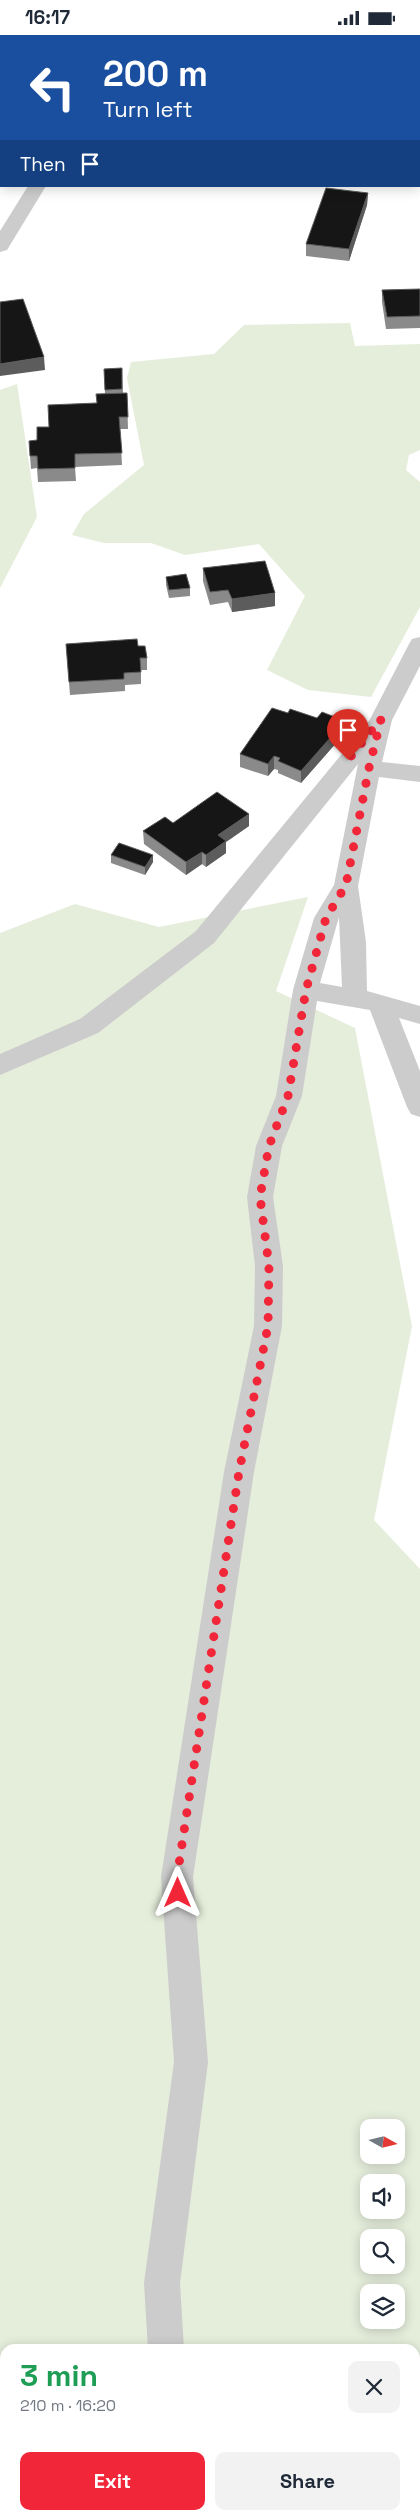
<!DOCTYPE html>
<html lang="en">
<head>
<meta charset="utf-8">
<style>
  body { margin:0; font-family:"Space Grotesk",sans-serif; background:#f2f2f3; color:#1f2937; height:100vh; display:flex; flex-direction:column; font-size:19px; white-space:nowrap }
  * { box-sizing:border-box; margin:0 }
  p { font-size:16px; color:#747a83 }
  .icon { flex:none; width:28px; height:28px; fill:none; stroke:currentColor; stroke-width:2; stroke-linecap:round; stroke-linejoin:round }
  .map { position:relative; flex:1; overflow:hidden }
  .details { position:absolute; left:0px; top:2309px; width:420px; height:176px; display:flex; flex-direction:column; background:#fff; border-radius:15px 15px 0 0; box-shadow:0 2px 12px #0003 }
  .details>* { flex:none }
  .guide { position:absolute; left:0px; top:0px; width:420px; height:152px; box-shadow:0 2px 12px #0003; background:#1a4fa0; color:#fff; overflow:hidden }
  .needle { width:32px; rotate:98deg }
  .controls { position:absolute; left:360px; top:2084px; display:grid; gap:10px }
  .controls a { display:grid; place-items:center; width:45px; height:45px; border-radius:10px; background:#fff; box-shadow:0 2px 12px #0003; font-size:25px }
  .pin { position:absolute; display:grid; place-items:center; width:42px; height:42px; color:#fff; margin:-51px -21px; border-radius:50% 50% 50% 0; rotate:-45deg; box-shadow:0 0 5px #0007 }
  .pin .icon { rotate:45deg }
  .me { position:absolute; width:55px; margin:-28px; rotate:0deg; stroke-linejoin:round; filter:drop-shadow(0 0 4px #0008) }
  .turn { display:flex; align-items:center; gap:18px; height:105px; padding:0 20px; font-size:22px }
  .turn .icon { width:65px; height:65px; stroke-width:2.5 }
  .turn b { display:block; font-size:35px; line-height:42px }
  .then { display:flex; align-items:center; height:48px; padding:0 20px; background:#0003; gap:10px; font-size:19px }
  .round { display:grid; place-items:center; flex:none; width:52px; height:52px; border-radius:10px; background:#f2f2f3 }
  .summary { display:flex; align-items:center; justify-content:space-between; height:85px; padding:0 20px }
  h1 { font-size:30px; font-weight:700; line-height:38px; color:#1e9e55 }
  .cta { display:flex; gap:10px; margin-top:auto; padding:10px 20px }
  .cta a { flex:1; height:58px; border-radius:10px; background:#f12638; color:#fff; font-size:20px; font-weight:700; line-height:58px; text-align:center }
  .cta a+a { background:#f2f2f3; color:#1f2937 }
  .status { display:flex; justify-content:space-between; align-items:center; height:35px; padding:0 25px; background:#fff; direction:ltr }
  .status svg { height:14px; fill:currentColor }
  .map>svg:first-child { display:block }
</style>
</head>
<body>
<div class="status"><b>16:17</b><svg viewBox="0 0 49 12"><path d="M0 12V9h3v3zM5 12V6h3v6zM10 12V3h3v9zM15 12V0h3v12zM26 1h20v11H26zM47 4h2v5h-2z"/></svg></div>
<div class="map">
<svg width="420" height="2484" viewBox="0 0 420 2484">
  <rect width="100%" height="100%" fill="#fff"/>
  <path fill="#e5eddb" fill-rule="evenodd" d="M 350,288 L 355,311 L 420,309 L 420,415 L 409,420 L 406,435 L 420,447 L 420,572 L 371,662 L 308,655 L 267,635 L 305,561 L 259,509 L 185,520 L 151,508 L 104,508 L 72,500 L 84,479 L 144,430 L 127,343 L 131,327 L 214,319 L 244,290 Z
    M 17,349 L 37,482 L 0,553 L 0,355 Z
    M 308,862 L 276,956 L 355,993 L 412,1291 L 374,1485 L 420,1534 L 420,2484 L 0,2484 L 0,898 L 75,869 L 159,892 ZM 369,2092 L 396,2092 L 396,2120 L 369,2120 ZM 369,2148 L 396,2148 L 396,2175 L 369,2175 ZM 369,2202 L 396,2202 L 396,2230 L 369,2230 ZM 369,2258 L 396,2258 L 396,2285 L 369,2285 ZM 5,2314 L 415,2314 L 415,2480 L 5,2480 Z"/>
  <g fill="none" stroke-linecap="round" stroke-linejoin="round">
    <path fill="#ccc" fill-rule="evenodd" d="M 94,0 L 110,0 L 110,1 L 94,1 Z
      M 419,33 L 420,33 L 420,43 L 419,43 Z
      M 28,151 L 46,151 L 7,215 L 0,217 L 0,196 Z
      M 420,602 L 420,631 L 392,685 L 382,727 L 420,731 L 420,747 L 379,742 L 358,851 L 366,907 L 367,956 L 420,971 L 420,989 L 399,983 L 420,1036 L 420,1082 L 411,1079 L 407,1072 L 370,975 L 317,966 L 302,1061 L 282,1111 L 273,1162 L 283,1231 L 282,1291 L 254,1437 L 193,1842 L 208,2027 L 180,2248 L 184,2314 L 148,2314 L 144,2248 L 174,2027 L 161,1842 L 224,1437 L 254,1291 L 255,1231 L 247,1162 L 256,1111 L 276,1061 L 293,955 L 314,883 L 334,850 L 358,729 L 214,908 L 98,998 L 0,1040 L 0,1019 L 80,984 L 196,896 L 369,686 L 409,609 L 412,604 ZM 339,882 L 342,952 L 320,948 Z
      M 129,2480 L 167,2480 L 166,2484 L 128,2484 Z"/>
  </g>
  <path fill="#8a8a8a" d="M 419,5 L 420,5 L 420,31 L 419,31 Z
    M 368,158 L 367,170 L 349,226 L 306,221 L 306,209 Z
    M 420,254 L 420,293 L 386,294 L 382,267 L 382,255 Z
    M 122,333 L 123,358 L 127,358 L 128,394 L 120,394 L 122,430 L 75,432 L 76,446 L 38,447 L 37,433 L 31,434 L 30,421 L 37,405 L 49,392 L 97,368 L 105,359 L 104,334 Z
    M 203,533 L 275,571 L 232,577 L 228,567 L 210,570 L 203,546 Z
    M 166,542 L 190,553 L 190,561 L 169,563 L 166,550 Z
    M 138,611 L 147,623 L 147,635 L 141,635 L 141,649 L 125,650 L 125,656 L 70,660 L 67,622 Z
    M 344,699 L 301,748 L 278,738 L 278,735 L 274,734 L 268,741 L 240,732 L 240,719 Z
    M 249,779 L 249,791 L 226,807 L 226,818 L 206,832 L 202,829 L 186,840 L 144,809 L 143,796 L 173,788 Z
    M 111,820 L 153,827 L 145,840 L 111,828 Z"/>
  <path fill="#5c5c5c" d="M 0,68 L 1,68 L 1,80 L 0,81 Z
    M 368,158 L 367,170 L 349,226 L 349,214 Z
    M 44,322 L 45,335 L 0,341 L 0,329 Z
    M 275,558 L 275,571 L 232,577 L 232,564 Z
    M 345,686 L 344,699 L 301,748 L 301,736 Z
    M 274,721 L 274,734 L 268,741 L 268,729 Z
    M 249,779 L 249,791 L 226,807 L 226,818 L 206,832 L 206,820 L 218,800 Z
    M 202,817 L 202,829 L 186,840 L 186,827 Z
    M 153,820 L 153,827 L 145,840 L 145,832 Z"/>
  <path fill="#161616" stroke="#5c5c5c" d="M 340,0 L 383,0 L 384,1 L 341,1 Z
    M 419,5 L 420,5 L 420,23 L 419,23 Z
    M 0,14 L 1,15 L 1,22 L 0,23 Z
    M 0,28 L 1,28 L 1,68 L 0,68 Z
    M 326,153 L 368,158 L 349,214 L 306,209 Z
    M 420,254 L 420,281 L 387,282 L 382,255 Z
    M 23,264 L 44,322 L 0,329 L 0,267 Z
    M 122,333 L 122,354 L 105,355 L 104,334 Z
    M 127,358 L 128,382 L 119,382 L 122,418 L 75,419 L 75,433 L 38,434 L 37,421 L 30,421 L 29,406 L 37,405 L 37,392 L 49,392 L 48,370 L 97,368 L 96,359 Z
    M 265,526 L 275,558 L 232,564 L 228,555 L 210,557 L 203,533 Z
    M 186,539 L 190,553 L 169,555 L 166,542 Z
    M 137,604 L 138,611 L 145,611 L 147,623 L 140,623 L 141,637 L 124,638 L 124,644 L 69,647 L 66,609 Z
    M 272,673 L 288,678 L 290,674 L 317,683 L 322,677 L 345,686 L 301,736 L 278,726 L 280,723 L 274,721 L 268,729 L 240,719 Z
    M 217,757 L 249,779 L 218,800 L 226,806 L 206,820 L 202,817 L 186,827 L 143,796 L 165,782 L 173,788 Z
    M 119,808 L 153,820 L 145,832 L 111,820 Z"/>
  <g fill="none" stroke-linecap="round" stroke-linejoin="round">
    <path stroke="#f12638" stroke-width="9" stroke-dasharray="0 16.2" d="M 178,1858 L 177,1842 L 239,1437 L 268,1291 L 269,1231 L 260,1162 L 269,1111 L 288,1061 L 306,955 L 326,883 L 346,850 L 369,733 L 381,684 L 348,725"/>
  </g>
</svg>
<div class="controls">
<a><svg class="needle" viewBox="-14 -14 28 28"><path d="M0-13l5 13h-10z" fill="#e53935"/><path d="M0 13l5-13h-10z" fill="#747a83"/></svg></a>
<a><svg class="icon" aria-label="sound" viewBox="0 0 24 24"><path d="M4 9h4l5-4v14l-5-4H4zM17 9q2 3 0 6"/></svg></a>
<a><svg class="icon" aria-label="search" viewBox="0 0 24 24"><circle cx="10" cy="10" r="6"/><path d="M15 15l6 6"/></svg></a>
<a><svg class="icon" aria-label="layers" viewBox="0 0 24 24"><path d="M12 4l9 5-9 5-9-5zM3 14l9 5 9-5"/></svg></a>
</div>
<div class="pin" style="left:348px;top:725px;background:#d93025"><svg class="icon" aria-label="arrive" viewBox="0 0 24 24"><path d="M6 21V4h12l-3 4 3 4H6"/></svg></div>
<svg class="me" style="left:178px;top:1858px" viewBox="-20 -20 40 40"><path d="M0-17L14 15 0 8-14 15z" fill="#f12638" stroke="#fff" stroke-width="4"/></svg>
<div class="guide">
<div class="turn"><svg class="icon" aria-label="left" viewBox="0 0 24 24"><path d="M17 20v-9H6M10 6l-5 5 5 5"/></svg><div><b>200 m</b>Turn left</div></div>
<div class="then">Then<svg class="icon" aria-label="arrive" viewBox="0 0 24 24"><path d="M6 21V4h12l-3 4 3 4H6"/></svg></div>
</div>
<section class="details">
<div class="summary"><div><h1>3 min</h1><p>210 m · 16:20</p></div><a class="round"><svg class="icon" aria-label="close" viewBox="0 0 24 24"><path d="M6 6l12 12M18 6L6 18"/></svg></a></div>
<div class="cta"><a>Exit</a><a>Share</a></div>
</section>
</div>
</body>
</html>
